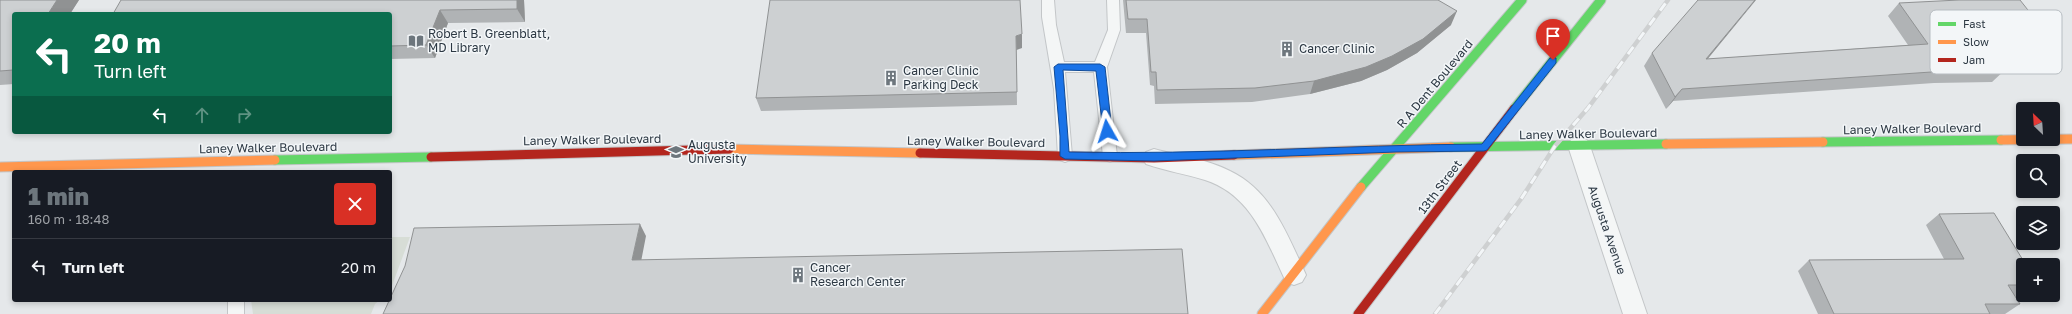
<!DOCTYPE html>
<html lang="en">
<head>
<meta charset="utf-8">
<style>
  body { margin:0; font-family:"Golos Text",sans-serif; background:#242831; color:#f1f3f6; height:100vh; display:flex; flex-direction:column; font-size:15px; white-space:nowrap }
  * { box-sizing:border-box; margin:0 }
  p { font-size:13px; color:#9ea1a6 }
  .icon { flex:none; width:22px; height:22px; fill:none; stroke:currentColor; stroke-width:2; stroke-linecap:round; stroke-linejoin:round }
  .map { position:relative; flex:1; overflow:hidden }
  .sheet { position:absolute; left:12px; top:170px; width:380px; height:132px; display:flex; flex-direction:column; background:#171b24; border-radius:4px; box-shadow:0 2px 6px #0003 }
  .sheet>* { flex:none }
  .banner { position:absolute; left:12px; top:12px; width:380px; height:122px; border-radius:4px; box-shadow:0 2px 6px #0003; background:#0b6e4f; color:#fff; overflow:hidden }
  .needle { width:26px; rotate:335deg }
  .buttons { position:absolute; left:2016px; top:102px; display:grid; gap:8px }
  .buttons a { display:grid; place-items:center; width:44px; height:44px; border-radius:4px; background:#171b24; box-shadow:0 2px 6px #0003; font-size:20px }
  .pin { position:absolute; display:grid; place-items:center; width:34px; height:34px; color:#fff; margin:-41px -17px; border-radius:50% 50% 50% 0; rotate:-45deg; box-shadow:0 0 4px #0007 }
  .pin .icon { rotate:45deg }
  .me { position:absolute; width:44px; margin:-22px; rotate:354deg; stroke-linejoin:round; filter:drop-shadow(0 0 3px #0008) }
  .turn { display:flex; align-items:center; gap:14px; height:84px; padding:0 16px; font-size:18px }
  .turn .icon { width:52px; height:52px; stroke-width:2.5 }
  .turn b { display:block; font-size:28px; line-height:34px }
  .lanes { display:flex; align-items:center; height:38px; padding:0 16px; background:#0003; justify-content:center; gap:20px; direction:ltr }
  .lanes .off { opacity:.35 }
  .round { display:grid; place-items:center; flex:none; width:42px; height:42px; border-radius:4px; background:#242831 }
  .headline { display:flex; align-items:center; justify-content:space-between; height:68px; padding:0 16px }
  h1 { font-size:24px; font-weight:800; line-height:30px; color:#6d767d }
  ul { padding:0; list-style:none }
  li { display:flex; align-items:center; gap:12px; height:56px; padding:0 16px; border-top:1px solid #363941 }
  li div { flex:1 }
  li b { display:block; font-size:15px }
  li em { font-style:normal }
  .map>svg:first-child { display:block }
</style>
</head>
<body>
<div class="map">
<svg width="2072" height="314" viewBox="0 0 2072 314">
  <rect width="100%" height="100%" fill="#e5e8ea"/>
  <path fill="#d7ddd6" d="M 390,237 L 410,237 L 390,291 Z
    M 251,300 L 380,300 L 375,304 L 371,314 L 253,314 Z"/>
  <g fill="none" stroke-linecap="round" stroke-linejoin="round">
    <g stroke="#c3c6c8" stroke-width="2">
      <path id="lane" d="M 1042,0 L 1054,0 L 1056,25 L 1064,62 L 1095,62 L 1108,30 L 1107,0 L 1119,0 L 1120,30 L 1107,67 L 1117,156 L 1115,160 L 1110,162 L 1105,160 L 1103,156 L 1094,72 L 1065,72 L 1072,156 L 1070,160 L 1065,162 L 1060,160 L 1058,156 L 1054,89 L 1042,17 Z
        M 228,300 L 244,300 L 244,314 L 228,314 Z"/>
    </g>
    <g stroke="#c3c6c8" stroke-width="2">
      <path id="street" d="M 1579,137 L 1587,140 L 1590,146 L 1647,314 L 1623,314 L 1568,146 L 1571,140 Z
        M 1154,149 C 1179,156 1207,159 1230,171 C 1272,191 1288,236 1306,275 L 1302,282 L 1294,285 L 1286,282 C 1267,242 1252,195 1205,180 C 1186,174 1166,171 1146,164 L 1143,158 L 1146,152 Z"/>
    </g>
    <g stroke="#c3c6c8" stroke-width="11">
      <path id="fast" d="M 1514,109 L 1601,0
        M 1823,142 L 2001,140
        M 1451,147 L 1666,144
        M 275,160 L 431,157
        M 1361,187 L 1522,0"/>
    </g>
    <g stroke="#c3c6c8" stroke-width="11">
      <path id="slow" d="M 2001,140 L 2072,139
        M 1666,144 L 1823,142
        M 729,149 L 920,153
        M 1234,155 L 1451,147
        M 0,167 L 275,160
        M 1262,314 L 1361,187"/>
    </g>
    <g stroke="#c3c6c8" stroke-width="11">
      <path id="jam" d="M 920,153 L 1154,158 L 1234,155
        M 431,157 L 729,149
        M 1358,314 L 1514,109"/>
    </g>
    <use href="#lane" fill="#f4f6f6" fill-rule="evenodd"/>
    <use href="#street" fill="#f4f6f6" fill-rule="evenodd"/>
    <use href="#fast" stroke="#63d668" stroke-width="9"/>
    <use href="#slow" stroke="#ff974d" stroke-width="9"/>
    <use href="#jam" stroke="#b3261e" stroke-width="9"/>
    <g stroke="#ced0d1" stroke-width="4.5">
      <path id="rail" d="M 1435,314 L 1521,199 L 1555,146 L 1588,108 L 1668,0"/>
    </g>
    <use href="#rail" stroke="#f3f6f8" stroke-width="3" stroke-dasharray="9" stroke-linecap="butt"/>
  </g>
  <path fill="#b0b3b5" d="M 0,0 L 79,0 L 70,14 L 14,14 L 14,84 L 0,85 Z
    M 121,0 L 524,0 L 525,22 L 448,23 L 435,58 L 390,59 L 390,14 Z
    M 1123,0 L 1438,0 L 1451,25 L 1417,53 L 1387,70 L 1361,81 L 1310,94 L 1252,102 L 1155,104 L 1154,86 L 1150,85 L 1146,33 L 1126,33 Z
    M 1899,3 L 2039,24 L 2033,31 L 2046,47 L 2032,60 L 2000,62 L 2006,69 L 1992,82 L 1934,83 L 1673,101 L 1666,109 L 1644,66 L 1652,53 L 1708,59 L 1908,45 L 1888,16 Z
    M 1022,48 L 1016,50 L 1017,105 L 761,111 L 756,98 Z
    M 1939,214 L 2023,285 L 2023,295 L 2015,296 L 2020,304 L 2005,314 L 1818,314 L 1798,271 L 1809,260 L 1944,259 L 1926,225 Z"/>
  <path fill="#909293" d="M 57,0 L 79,0 L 70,14 L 48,14 Z
    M 517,0 L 524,0 L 525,22 L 517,9 Z
    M 1755,0 L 1756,0 L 1697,72 L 1706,59 Z
    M 440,10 L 448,23 L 435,58 L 426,45 Z
    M 1457,11 L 1451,25 L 1417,53 L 1387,70 L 1361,81 L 1310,94 L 1314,81 Z
    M 1022,34 L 1022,48 L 1016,50 L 1017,105 L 1016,36 Z
    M 1682,89 L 1673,101 L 1666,109 L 1675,97 Z
    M 640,224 L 646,236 L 639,272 L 632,260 Z"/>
  <path fill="#cdd0d2" stroke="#909293" d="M 0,0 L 57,0 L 48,14 L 14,14 L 14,69 L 13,70 L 0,71 Z
    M 121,0 L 517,0 L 517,9 L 440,10 L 426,45 L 390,46 L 390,14 L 113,14 Z
    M 770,0 L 1020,0 L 1022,34 L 1016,36 L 1017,92 L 756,98 Z
    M 1126,0 L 1438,0 L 1457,11 L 1423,39 L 1392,56 L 1366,67 L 1314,81 L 1255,88 L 1157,90 L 1156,72 L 1151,72 L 1147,19 L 1128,19 Z
    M 1698,0 L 1755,0 L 1706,59 L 1928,44 L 1899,3 L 1959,0 L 2020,0 L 2039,24 L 2028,25 L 2046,47 L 1992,50 L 2006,69 L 1946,71 L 1682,89 L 1675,97 L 1652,53 Z
    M 1994,213 L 2026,265 L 2023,265 L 2023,285 L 2008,285 L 2020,304 L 1985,304 L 1990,314 L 1834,314 L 1809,260 L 1964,259 L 1939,214 Z
    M 640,224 L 632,260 L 1182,249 L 1188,314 L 383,314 L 405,266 L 414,228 Z"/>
  <path fill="#1a73e8" stroke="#114b97" d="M 1553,57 L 1556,58 L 1556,63 L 1487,150 L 1484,151 L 1396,152 L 1154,161 L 1065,159 L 1060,156 L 1060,136 L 1054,67 L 1058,64 L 1100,64 L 1105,67 L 1112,131 L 1107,135 L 1103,131 L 1096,71 L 1063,70 L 1069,152 C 1207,155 1344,145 1482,144 L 1550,58 Z"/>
  <defs>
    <g id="library-bare" transform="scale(1.2)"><path d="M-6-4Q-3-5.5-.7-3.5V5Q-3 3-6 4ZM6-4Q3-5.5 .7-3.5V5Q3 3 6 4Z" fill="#6d767d" stroke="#f3f6f8" stroke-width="2.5" paint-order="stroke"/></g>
    <g id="building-bare" transform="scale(1.2)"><path d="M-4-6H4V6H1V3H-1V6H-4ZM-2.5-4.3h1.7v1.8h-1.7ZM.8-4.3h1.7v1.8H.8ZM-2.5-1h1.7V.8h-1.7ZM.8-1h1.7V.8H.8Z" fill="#6d767d" stroke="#f3f6f8" stroke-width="2.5" paint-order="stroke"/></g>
    <g id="university-bare" transform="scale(1.2)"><path d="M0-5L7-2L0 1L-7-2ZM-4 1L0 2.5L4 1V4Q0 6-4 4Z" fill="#6d767d" stroke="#f3f6f8" stroke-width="2.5" paint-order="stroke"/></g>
  </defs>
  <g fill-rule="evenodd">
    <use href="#library-bare" x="416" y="41"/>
    <use href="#building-bare" x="1287" y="49"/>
    <use href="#building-bare" x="891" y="78"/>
    <use href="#university-bare" x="676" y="152"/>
    <use href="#building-bare" x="798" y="275"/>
  </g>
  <g text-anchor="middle" stroke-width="3" stroke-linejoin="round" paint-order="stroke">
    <g font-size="12" fill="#2c3843" stroke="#f3f6f8" text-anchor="start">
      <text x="428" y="38">Robert B. Greenblatt,<tspan x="428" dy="14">MD Library</tspan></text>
      <text x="1299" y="53">Cancer Clinic</text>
      <text x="903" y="75">Cancer Clinic<tspan x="903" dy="14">Parking Deck</tspan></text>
      <text x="688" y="149">Augusta<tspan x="688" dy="14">University</tspan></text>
      <text x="810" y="272">Cancer<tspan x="810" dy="14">Research Center</tspan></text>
    </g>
    <g font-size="12" fill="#2c3843" stroke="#f3f6f8">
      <text transform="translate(1435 84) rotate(-50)" y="4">R A Dent Boulevard</text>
      <text transform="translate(1912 129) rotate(-1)" y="4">Laney Walker Boulevard</text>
      <text transform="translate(1588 134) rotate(-1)" y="4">Laney Walker Boulevard</text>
      <text transform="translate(592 140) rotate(-1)" y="4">Laney Walker Boulevard</text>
      <text transform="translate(976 142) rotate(1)" y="4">Laney Walker Boulevard</text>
      <text transform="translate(268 148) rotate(-1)" y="4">Laney Walker Boulevard</text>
      <text transform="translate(1440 187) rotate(-53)" y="4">13th Street</text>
      <text transform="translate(1607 230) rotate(71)" y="4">Augusta Avenue</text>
    </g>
  </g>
  <rect x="1930" y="10" width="132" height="64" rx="6" fill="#f3f6f8" stroke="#b7bdc2" stroke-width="1"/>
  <rect x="1938" y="22" width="18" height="4" fill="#63d668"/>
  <rect x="1938" y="40" width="18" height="4" fill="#ff974d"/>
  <rect x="1938" y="58" width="18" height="4" fill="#b3261e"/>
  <g font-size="11" fill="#2c3843">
    <text x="1963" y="28">Fast</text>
    <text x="1963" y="46">Slow</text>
    <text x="1963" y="64">Jam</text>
  </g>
</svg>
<div class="buttons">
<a><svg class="needle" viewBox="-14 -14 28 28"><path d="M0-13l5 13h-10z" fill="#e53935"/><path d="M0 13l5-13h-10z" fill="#9ea1a6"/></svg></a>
<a><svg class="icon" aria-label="search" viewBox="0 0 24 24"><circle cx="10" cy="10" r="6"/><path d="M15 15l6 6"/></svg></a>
<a><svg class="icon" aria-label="layers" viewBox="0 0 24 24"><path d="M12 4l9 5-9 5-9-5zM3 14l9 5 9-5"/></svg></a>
<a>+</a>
</div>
<div class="pin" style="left:1553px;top:60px;background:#d93025"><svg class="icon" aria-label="arrive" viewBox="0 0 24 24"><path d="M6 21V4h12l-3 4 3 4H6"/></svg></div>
<svg class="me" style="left:1107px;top:131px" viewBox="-20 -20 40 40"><path d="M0-17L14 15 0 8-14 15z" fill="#1a73e8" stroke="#fff" stroke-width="4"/></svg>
<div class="banner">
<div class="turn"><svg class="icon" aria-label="left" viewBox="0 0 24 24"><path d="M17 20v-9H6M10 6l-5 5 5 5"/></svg><div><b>20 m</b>Turn left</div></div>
<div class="lanes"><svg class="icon" aria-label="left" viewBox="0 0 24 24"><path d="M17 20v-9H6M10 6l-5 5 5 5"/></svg><svg class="icon off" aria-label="ahead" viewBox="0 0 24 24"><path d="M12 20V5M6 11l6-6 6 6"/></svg><svg class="icon off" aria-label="right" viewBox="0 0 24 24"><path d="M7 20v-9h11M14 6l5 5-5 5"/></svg></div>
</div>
<section class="sheet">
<div class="headline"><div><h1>1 min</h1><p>160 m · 18:48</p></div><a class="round" style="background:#d93025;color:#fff"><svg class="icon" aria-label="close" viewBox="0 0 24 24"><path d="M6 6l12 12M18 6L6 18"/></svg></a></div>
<ul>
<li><svg class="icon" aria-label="left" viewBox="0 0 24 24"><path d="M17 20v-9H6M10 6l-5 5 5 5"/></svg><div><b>Turn left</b></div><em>20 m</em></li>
</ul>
</section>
</div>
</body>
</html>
